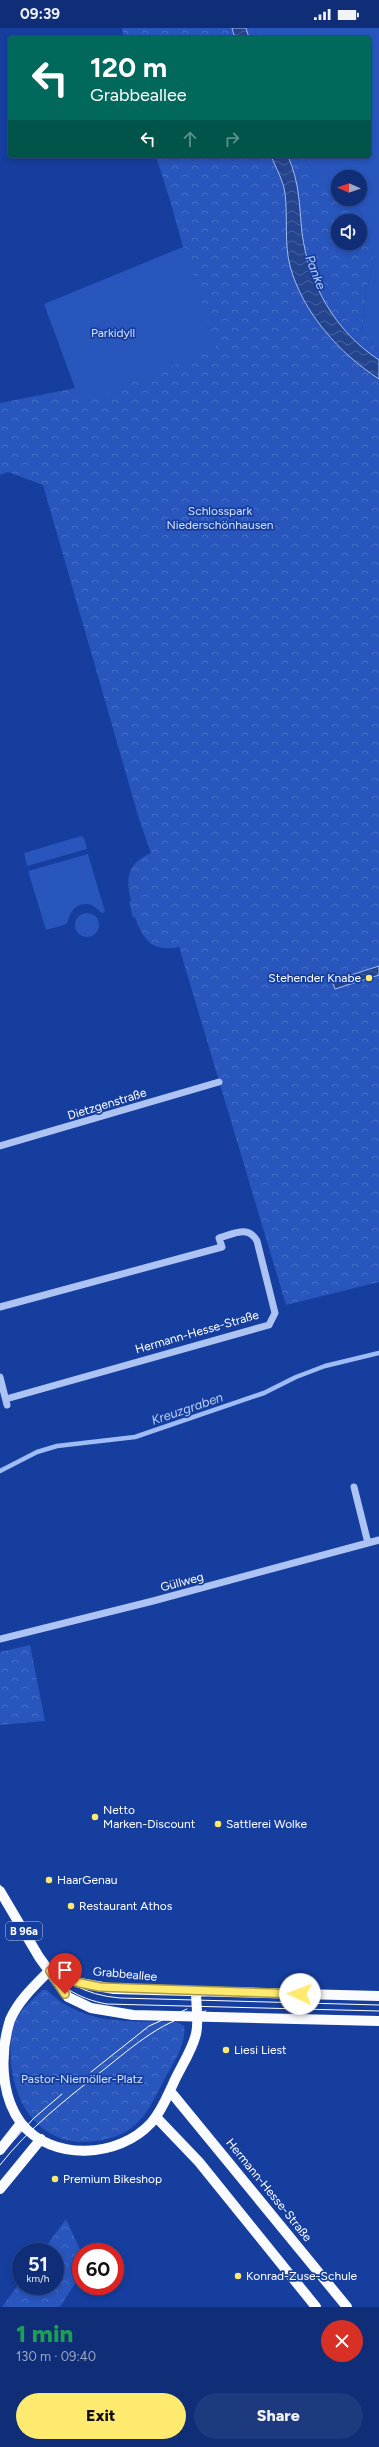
<!DOCTYPE html>
<html lang="en">
<head>
<meta charset="utf-8">
<style>
  body { margin:0; font-family:Figtree,sans-serif; background:#1e3a7f; color:#f1f3f6; height:100vh; display:flex; flex-direction:column; font-size:15px; white-space:nowrap }
  * { box-sizing:border-box; margin:0 }
  p { font-size:13px; color:#9ca8c6 }
  .icon { flex:none; width:22px; height:22px; fill:none; stroke:currentColor; stroke-width:2; stroke-linecap:round; stroke-linejoin:round }
  .map { position:relative; height:2279px; overflow:hidden }
  .panel { display:flex; flex-direction:column; background:#102e77; flex:1 }
  .panel>* { flex:none }
  .hud { position:absolute; left:8px; top:8px; width:363px; height:122px; border-radius:4px; box-shadow:0 2px 6px #0003,0 0 0 1px #304a89; background:#00695c; color:#fff; overflow:hidden }
  .needle { width:26px; rotate:272deg }
  .controls { position:absolute; left:331px; top:142px; display:grid; gap:8px }
  .controls a { display:grid; place-items:center; width:36px; height:36px; border-radius:50%; background:#102e77; box-shadow:0 2px 6px #0003,0 0 0 1px #304a89; font-size:20px }
  .speed { position:absolute; left:12px; top:2215px; display:flex; gap:8px; font-size:20px; font-weight:700; text-align:center }
  .speed>* { display:grid; place-content:center; width:52px; height:52px; border-radius:50%; background:#102e77; box-shadow:0 2px 6px #0003,0 0 0 1px #304a89; line-height:1 }
  .speed small { font-size:10px; font-weight:400 }
  .speed .limit { border:6px solid #d22; background:#fff; color:#111 }
  .pin { position:absolute; display:grid; place-items:center; width:34px; height:34px; color:#fff; margin:-41px -17px; border-radius:50% 50% 50% 0; rotate:-45deg; box-shadow:0 0 4px #0007 }
  .pin .icon { rotate:45deg }
  .me { position:absolute; width:44px; margin:-22px; rotate:272deg; stroke-linejoin:round; filter:drop-shadow(0 0 3px #0008) }
  .turn { display:flex; align-items:center; gap:14px; height:84px; padding:0 16px; font-size:18px }
  .turn .icon { width:52px; height:52px; stroke-width:2.5 }
  .turn b { display:block; font-size:28px; line-height:34px }
  .lanes { display:flex; align-items:center; height:38px; padding:0 16px; background:#0003; justify-content:center; gap:20px; direction:ltr }
  .lanes .off { opacity:.35 }
  .round { display:grid; place-items:center; flex:none; width:42px; height:42px; border-radius:21px; background:#1e3a7f }
  .head { display:flex; align-items:center; justify-content:space-between; height:68px; padding:0 16px }
  h1 { font-size:24px; font-weight:800; line-height:30px; color:#1e9e55 }
  .button { display:flex; gap:8px; margin-top:auto; padding:8px 16px }
  .button a { flex:1; height:46px; border-radius:24px; background:#ffea70; color:#111; font-size:16px; font-weight:800; line-height:46px; text-align:center }
  .button a+a { background:#1e3a7f; color:#f1f3f6 }
  .status { display:flex; justify-content:space-between; align-items:center; height:28px; padding:0 20px; background:#102e77; direction:ltr }
  .status svg { height:11px; fill:currentColor }
  .map>svg:first-child { display:block }
</style>
</head>
<body>
<div class="status"><b>09:39</b><svg viewBox="0 0 49 12"><path d="M0 12V9h3v3zM5 12V6h3v6zM10 12V3h3v9zM15 12V0h3v12zM26 1h20v11H26zM47 4h2v5h-2z"/></svg></div>
<div class="map">
<svg width="379" height="2279" viewBox="0 0 379 2279">
  <defs>
    <pattern id="park-crowns" width="20" height="18" patternUnits="userSpaceOnUse"><rect width="20" height="18" fill="#2856bd"/><path d="M2 6a3 3 0 1 1 6 0M12 15a3 3 0 1 1 6 0" fill="none" stroke="#486fc7"/></pattern>
    <pattern id="water-waves" width="16" height="10" patternUnits="userSpaceOnUse"><rect width="16" height="10" fill="#25448e"/><path d="M0 5q4-4 8 0t8 0" fill="none" stroke="#46609f"/></pattern>
  </defs>
  <rect width="100%" height="100%" fill="#153e9f"/>
  <path fill="#2856bd" d="M 254,0 L 379,0 L 379,323 L 362,304 L 366,264 L 374,231 L 361,185 L 343,171 L 360,171 L 360,149 L 338,149 L 338,167 L 319,153 L 303,128 L 369,128 L 369,10 L 258,10 Z
    M 172,180 L 240,326 L 91,418 L 71,361 L 75,360 L 44,276 L 183,219 Z
    M 81,808 L 84,810 L 87,821 L 27,838 L 24,825 Z
    M 88,826 L 105,884 L 102,885 L 92,877 C 77,873 70,883 67,896 L 46,902 L 28,843 Z
    M75 897a12 12 0 1 1 24 0a12 12 0 1 1-24 0Z"/>
  <path fill="url(#park-crowns)" fill-rule="evenodd" d="M 122,0 L 254,0 L 258,10 L 124,10 Z
    M 156,128 L 303,128 L 319,153 L 338,167 L 338,171 L 343,171 L 361,185 L 374,231 L 366,264 L 362,304 L 379,323 L 379,1254 L 286,1277 L 179,919 C 152,924 144,913 135,889 L 133,890 L 129,874 L 131,873 C 125,849 128,835 151,825 L 139,791 L 43,457 L 8,444 L 0,447 L 0,375 L 76,360 L 81,376 L 216,319 ZM 338,193 L 360,193 L 360,215 L 338,215 Z
    M 30,1617 L 45,1693 L 0,1697 L 0,1624 Z
    M 42,1962 L 47,1962 C 82,1998 131,1993 177,1994 L 184,1998 C 187,2016 171,2039 163,2054 C 155,2069 148,2086 135,2097 C 124,2107 110,2111 96,2113 C 28,2123 0,2051 14,1994 C 19,1982 34,1971 42,1962 Z
    M 66,2191 L 81,2224 L 81,2246 L 60,2279 L 2,2279 L 21,2253 L 21,2258 L 55,2258 L 55,2224 L 42,2224 Z"/>
  <path fill="url(#water-waves)" stroke="#9fbcf6" d="M 232,0 L 246,0 L 249,10 L 235,10 Z
    M 271,128 L 288,128 C 300,157 299,175 302,205 C 309,257 335,303 379,332 L 379,351 C 339,325 303,285 290,238 C 284,215 288,189 285,165 C 283,152 276,140 271,128 Z
    M 379,938 L 379,947 L 335,961 L 332,953 Z"/>
  <g fill="none" stroke-linecap="round" stroke-linejoin="round">
    <path stroke="#9fbcf6" stroke-width="4.5" d="M 0,1443 L 37,1424 L 57,1418 L 135,1409 L 264,1365 L 296,1349 L 325,1338 L 379,1325"/>
    <path stroke="#adc3f4" stroke-width="7" d="M 0,1118 L 219,1054
      M 0,1279 L 222,1219 L 219,1210 C 234,1206 248,1197 257,1213 L 275,1285 L 269,1297 L 6,1371
      M 0,1349 L 7,1377
      M 354,1459 L 368,1515
      M 0,1611 L 153,1573 L 379,1512"/>
    <path stroke="#fafbff" stroke-width="10" d="M 0,1863 L 39,1929 L 68,1969 L 91,1980 L 133,1987 L 379,1993
      M 49,1943 C 35,1957 18,1973 10,1992 C 0,2024 0,2067 21,2095 C 52,2134 119,2130 151,2095 C 161,2084 167,2069 173,2056 C 180,2040 192,2023 196,2006 C 199,1993 196,1977 196,1964
      M 49,1943 L 80,1955 L 114,1961 L 379,1968
      M 170,2063 L 347,2279
      M 156,2089 L 199,2134 L 316,2279
      M 0,2122 L 21,2095
      M 0,2161 L 41,2111"/>
    <path stroke="#fff" stroke-width="1" d="M 0,1857 C 32,1912 48,1964 120,1970 L 379,1977
      M 39,1934 C 57,1957 78,1971 107,1976 L 379,1983
      M 91,2044 L 149,1998 L 187,1981
      M 4,2123 L 34,2090 L 62,2066
      M 0,2137 C 29,2100 65,2072 102,2043 C 135,2017 164,1990 206,1983"/>
  </g>
  <g fill="none" stroke-linecap="round" stroke-linejoin="round">
    <g stroke="#a69849" stroke-width="10">
      <path id="route" d="M 65,1966 L 50,1943 L 80,1955 L 100,1959 L 300,1966"/>
    </g>
    <use href="#route" stroke="#ffea70" stroke-width="7"/>
  </g>
  <g fill="#ffea70" stroke="#153e9f" stroke-width="1.5">
    <circle cx="369" cy="950" r="4"/>
    <circle cx="95" cy="1789" r="4"/>
    <circle cx="218" cy="1796" r="4"/>
    <circle cx="49" cy="1852" r="4"/>
    <circle cx="71" cy="1878" r="4"/>
    <circle cx="226" cy="2022" r="4"/>
    <circle cx="55" cy="2151" r="4"/>
    <circle cx="238" cy="2248" r="4"/>
  </g>
  <g text-anchor="middle" stroke-width="3.5" stroke-linejoin="round" paint-order="stroke">
    <rect fill="#153e9f" stroke="#b9c5e2" stroke-width="1" x="6" y="1894" width="36" height="18" rx="3"/>
    <g font-size="11" font-weight="bold" fill="#fff">
      <text x="24" y="1907">B 96a</text>
    </g>
    <g font-size="12" fill="#d6e2fd" stroke="#153e9f">
      <text x="113" y="309">Parkidyll</text>
      <text x="220" y="487">Schlosspark<tspan x="220" dy="14">Niederschönhausen</tspan></text>
      <text x="82" y="2055">Pastor-Niemöller-Platz</text>
    </g>
    <g font-size="12" fill="#fff" stroke="#153e9f" text-anchor="start">
      <text x="361" y="954" text-anchor="end">Stehender Knabe</text>
      <text x="103" y="1786">Netto<tspan x="103" dy="14">Marken-Discount</tspan></text>
      <text x="226" y="1800">Sattlerei Wolke</text>
      <text x="57" y="1856">HaarGenau</text>
      <text x="79" y="1882">Restaurant Athos</text>
      <text x="234" y="2026">Liesi Liest</text>
      <text x="63" y="2155">Premium Bikeshop</text>
      <text x="246" y="2252">Konrad-Zuse-Schule</text>
    </g>
    <g font-size="12" fill="#fff" stroke="#153e9f">
      <text transform="translate(107 1076) rotate(-17)" y="4">Dietzgenstraße</text>
      <text transform="translate(197 1304) rotate(-16)" y="4">Hermann-Hesse-Straße</text>
      <text transform="translate(182 1554) rotate(-15)" y="4">Güllweg</text>
      <text transform="translate(125 1946) rotate(5)" y="4">Grabbeallee</text>
      <text transform="translate(269 2162) rotate(51)" y="4">Hermann-Hesse-Straße</text>
    </g>
    <g font-size="13" font-style="italic" fill="#bacefa" stroke="#153e9f">
      <text transform="translate(316 244) rotate(69)" y="5">Panke</text>
      <text transform="translate(187 1380) rotate(-19)" y="5">Kreuzgraben</text>
    </g>
  </g>
</svg>
<div class="controls">
<a><svg class="needle" viewBox="-14 -14 28 28"><path d="M0-13l5 13h-10z" fill="#e53935"/><path d="M0 13l5-13h-10z" fill="#9ca8c6"/></svg></a>
<a><svg class="icon" aria-label="sound" viewBox="0 0 24 24"><path d="M4 9h4l5-4v14l-5-4H4zM17 9q2 3 0 6"/></svg></a>
</div>
<div class="speed"><div>51<small>km/h</small></div><div class="limit">60</div></div>
<div class="pin" style="left:65px;top:1966px;background:#d93025"><svg class="icon" aria-label="arrive" viewBox="0 0 24 24"><path d="M6 21V4h12l-3 4 3 4H6"/></svg></div>
<svg class="me" style="left:300px;top:1966px" viewBox="-20 -20 40 40"><circle r="19" fill="#fff"/><path d="M0-13L10 11 0 6-10 11z" fill="#ffea70"/></svg>
<div class="hud">
<div class="turn"><svg class="icon" aria-label="left" viewBox="0 0 24 24"><path d="M17 20v-9H6M10 6l-5 5 5 5"/></svg><div><b>120 m</b>Grabbeallee</div></div>
<div class="lanes"><svg class="icon" aria-label="left" viewBox="0 0 24 24"><path d="M17 20v-9H6M10 6l-5 5 5 5"/></svg><svg class="icon off" aria-label="ahead" viewBox="0 0 24 24"><path d="M12 20V5M6 11l6-6 6 6"/></svg><svg class="icon off" aria-label="right" viewBox="0 0 24 24"><path d="M7 20v-9h11M14 6l5 5-5 5"/></svg></div>
</div>
</div>
<section class="panel">
<div class="head"><div><h1>1 min</h1><p>130 m · 09:40</p></div><a class="round" style="background:#d93025;color:#fff"><svg class="icon" aria-label="close" viewBox="0 0 24 24"><path d="M6 6l12 12M18 6L6 18"/></svg></a></div>
<div class="button"><a>Exit</a><a>Share</a></div>
</section>
</body>
</html>
